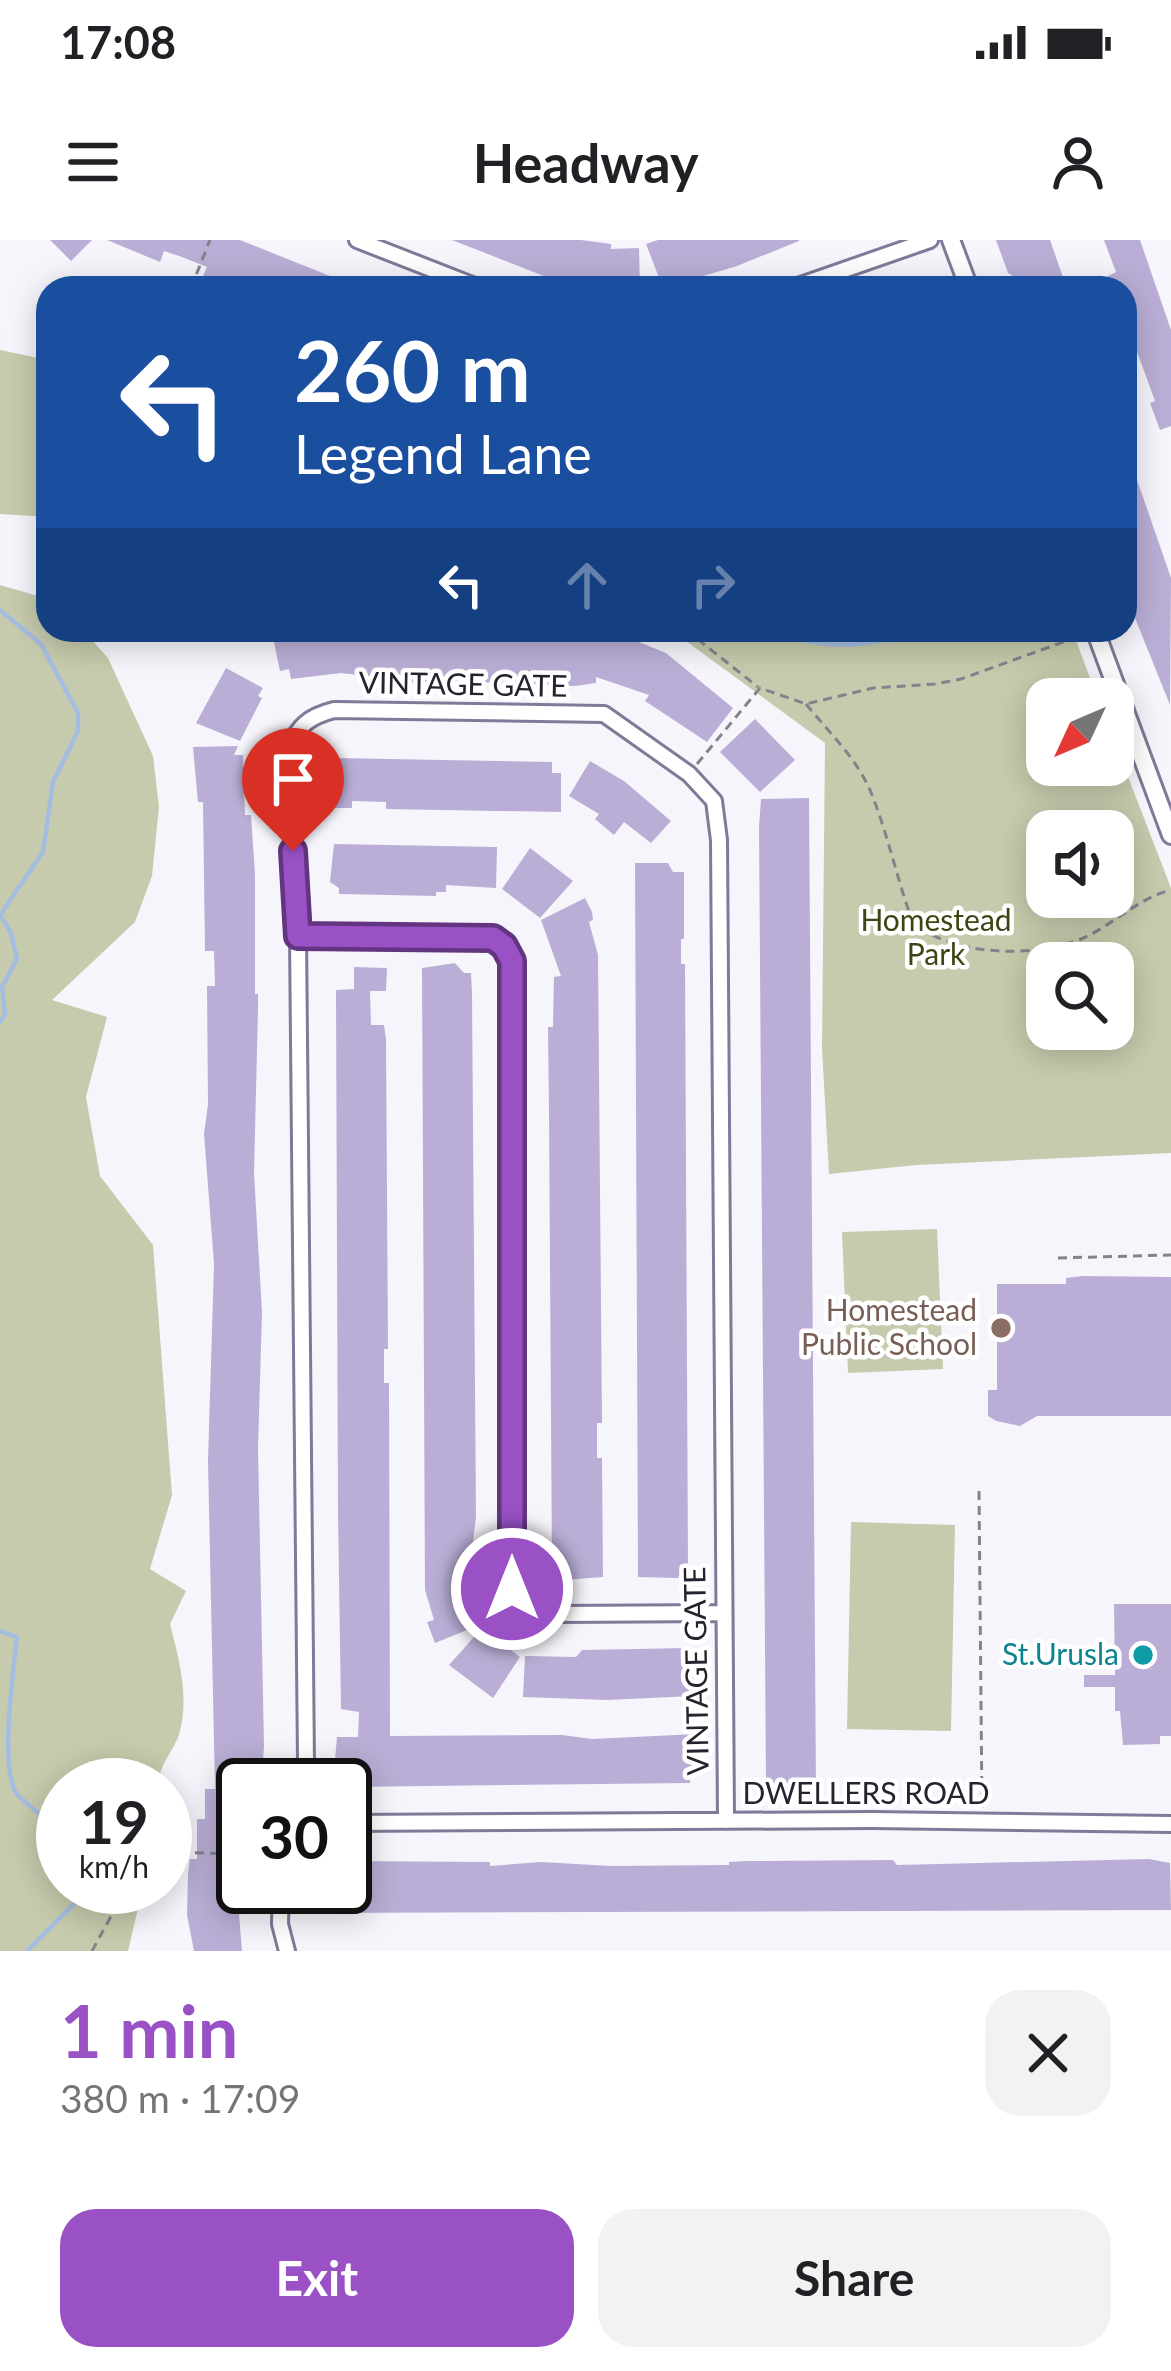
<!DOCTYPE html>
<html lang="en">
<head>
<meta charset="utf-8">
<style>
  body { margin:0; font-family:Lato,sans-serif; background:#f2f2f2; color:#202124; height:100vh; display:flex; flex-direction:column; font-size:45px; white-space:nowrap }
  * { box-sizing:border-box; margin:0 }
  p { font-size:39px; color:#757577 }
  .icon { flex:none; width:66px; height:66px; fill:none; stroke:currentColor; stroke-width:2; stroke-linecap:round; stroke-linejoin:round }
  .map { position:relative; height:1711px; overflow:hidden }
  .drawer { display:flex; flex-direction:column; background:#fff; flex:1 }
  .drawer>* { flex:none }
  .banner { position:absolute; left:36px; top:36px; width:1101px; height:366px; border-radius:36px; box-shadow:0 6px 30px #0003; background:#1a4fa0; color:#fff; overflow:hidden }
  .needle { width:78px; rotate:226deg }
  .buttons { position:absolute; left:1026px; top:438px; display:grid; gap:24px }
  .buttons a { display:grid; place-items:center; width:108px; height:108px; border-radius:24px; background:#fff; box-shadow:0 6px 30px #0003; font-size:60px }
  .speed { position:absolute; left:36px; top:1518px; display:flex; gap:24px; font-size:60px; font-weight:700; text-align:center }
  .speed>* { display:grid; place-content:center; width:156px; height:156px; border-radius:50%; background:#fff; box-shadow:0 6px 30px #0003; line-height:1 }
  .speed small { font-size:30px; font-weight:400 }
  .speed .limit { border:6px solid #111; border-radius:18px; background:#fff; color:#111 }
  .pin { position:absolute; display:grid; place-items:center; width:102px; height:102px; color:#fff; margin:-123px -51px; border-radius:50% 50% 50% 0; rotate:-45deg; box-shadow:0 0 12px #0007 }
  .pin .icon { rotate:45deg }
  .me { position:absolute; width:132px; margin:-66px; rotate:0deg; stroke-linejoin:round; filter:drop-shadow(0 0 9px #0008) }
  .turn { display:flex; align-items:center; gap:42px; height:252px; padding:0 60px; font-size:54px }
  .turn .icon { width:156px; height:156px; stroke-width:2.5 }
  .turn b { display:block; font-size:84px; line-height:102px }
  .lanes { display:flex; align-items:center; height:114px; padding:0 60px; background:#0003; justify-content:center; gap:60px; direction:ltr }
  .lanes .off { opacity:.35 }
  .round { display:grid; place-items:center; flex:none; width:126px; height:126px; border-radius:36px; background:#f2f2f2 }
  .head { display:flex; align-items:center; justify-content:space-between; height:204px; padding:0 60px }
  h1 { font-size:72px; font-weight:700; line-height:90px; color:#9951c5 }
  .cta { display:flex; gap:24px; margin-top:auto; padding:24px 60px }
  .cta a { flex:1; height:138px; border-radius:36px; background:#9951c5; color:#fff; font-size:48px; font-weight:700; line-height:138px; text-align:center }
  .cta a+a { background:#f2f2f2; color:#202124 }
  .status { display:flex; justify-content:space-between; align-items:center; height:84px; padding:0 60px; background:#fff; direction:ltr }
  .status svg { height:33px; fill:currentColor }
  header { display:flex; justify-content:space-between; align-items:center; height:156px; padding:0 60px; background:#fff; font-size:54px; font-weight:700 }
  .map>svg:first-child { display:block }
</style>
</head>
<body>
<div class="status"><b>17:08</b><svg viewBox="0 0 49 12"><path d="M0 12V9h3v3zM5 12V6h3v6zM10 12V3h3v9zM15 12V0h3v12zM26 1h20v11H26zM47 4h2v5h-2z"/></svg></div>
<header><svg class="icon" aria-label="menu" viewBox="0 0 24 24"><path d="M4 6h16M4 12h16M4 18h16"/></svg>Headway<svg class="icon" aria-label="person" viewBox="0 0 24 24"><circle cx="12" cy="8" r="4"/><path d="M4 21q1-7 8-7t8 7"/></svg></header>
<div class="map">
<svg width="1171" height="1711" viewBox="0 0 1171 1711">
  <rect width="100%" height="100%" fill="#f7f5fc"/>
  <path fill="#c6cbad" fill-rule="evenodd" d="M 0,110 L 48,120 L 48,277 L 0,274 Z
    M 0,345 L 48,359 L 48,390 L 83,390 L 108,418 L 153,516 L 159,567 L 152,636 L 135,682 L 52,760 L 107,777 L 86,857 L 100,936 L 153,1005 L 172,1255 L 150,1329 L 186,1351 L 170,1384 C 179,1419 189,1455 180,1491 C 175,1511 158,1524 159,1545 L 63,1545 L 63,1647 L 143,1647 L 128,1711 L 0,1711 Z
    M 671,390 L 1072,390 L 1098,459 L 1047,459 L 1047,525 L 1113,525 L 1113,498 L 1171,648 L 1171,913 L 916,925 L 829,934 L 822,808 L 825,503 ZM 1047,591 L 1113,591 L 1113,657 L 1047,657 ZM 1047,723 L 1113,723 L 1113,789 L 1047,789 Z
    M 937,989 L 943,1129 L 848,1133 L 842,992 Z
    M 851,1282 L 955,1285 L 951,1491 L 847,1489 Z"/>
  <path fill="#a5bde1" d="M 768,390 L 930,390 C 869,409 828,416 768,390 Z"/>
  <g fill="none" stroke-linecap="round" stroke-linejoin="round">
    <path stroke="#a5bde1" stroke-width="4.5" d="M 0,370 L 41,404 L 78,473 L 78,491 L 53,542 L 43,612 L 0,675 L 11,693 L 17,719 L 2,747 L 5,775 L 0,782
      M 0,1391 L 17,1397 C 13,1433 0,1526 16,1553 C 31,1570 50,1578 63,1598
      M 27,1711 L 82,1656 L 81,1647"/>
  </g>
  <path fill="#baaed6" d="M 50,0 L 92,0 L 71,21 Z
    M 107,0 L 240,0 L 360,48 L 235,48 L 203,36 L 207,27 L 182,17 L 164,11 L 160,22 Z
    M 452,0 L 581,0 L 611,4 L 611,9 L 639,8 L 640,48 L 588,48 L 573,44 L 572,47 Z
    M 658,0 L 799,0 L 799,1 L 737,26 L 663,48 L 646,4 Z
    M 996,0 L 1050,0 L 1065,43 L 1051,48 L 1021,48 L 1018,39 L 1008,33 Z
    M 1104,0 L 1140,0 L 1171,90 L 1171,186 L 1160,190 L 1150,163 L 1155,161 L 1125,79 L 1125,48 L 1112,48 L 1108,36 L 1116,32 Z
    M 1135,234 L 1171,338 L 1170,465 L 1125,353 L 1125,237 Z
    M 298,390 L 299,393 L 335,391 L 491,395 L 551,395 L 557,390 L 592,398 L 629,398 L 666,413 L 733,468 L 707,502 L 645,461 L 649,455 L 596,437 L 596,443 L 575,446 L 448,441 L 401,443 L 401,440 L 341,433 L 291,439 L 289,429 L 280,431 L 272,393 Z
    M 226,428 L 263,448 L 258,456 L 262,458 L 240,501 L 196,483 Z
    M 755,479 L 795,520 L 760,552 L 720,512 Z
    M 238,506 L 234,515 L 243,515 L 245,575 L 251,575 L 255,634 L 255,754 L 258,754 L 258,770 L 254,933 L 262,1072 L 258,1208 L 264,1506 L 262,1536 L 253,1536 L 253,1545 L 243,1545 L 243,1596 L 233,1601 L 242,1711 L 194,1711 L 187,1675 L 188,1633 L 190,1619 L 197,1619 L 197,1579 L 205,1579 L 205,1549 L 215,1549 L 208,1221 L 214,1024 L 204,894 L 208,864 L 207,746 L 215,746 L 214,711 L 205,711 L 203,562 L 198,562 L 193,507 Z
    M 336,518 L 552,522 L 552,533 L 561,533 L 561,572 L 386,569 L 386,562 L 352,561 L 352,568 L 329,568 L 325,534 Z
    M 590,521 L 624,541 L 671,581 L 651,603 L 624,582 L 614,595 L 595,579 L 599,574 L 569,556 Z
    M 809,558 L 816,1550 L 786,1551 L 787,1564 L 772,1544 L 766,1544 L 759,587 L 761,559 Z
    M 334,604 L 497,607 L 496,648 L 446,645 L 446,652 L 436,652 L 436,656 L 339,654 L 339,648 L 330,642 Z
    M 530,608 L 573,641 L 540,678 L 502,649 Z
    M 635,623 L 668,623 L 673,632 L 684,632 L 684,699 L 681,699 L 681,724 L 685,724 L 688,1330 L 682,1331 L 678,1338 L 638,1337 Z
    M 585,658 L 592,672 L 593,680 L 589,682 L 598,715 L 602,1183 L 597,1183 L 597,1218 L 602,1218 L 603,1337 L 564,1340 L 552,1331 L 549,872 L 548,787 L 553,787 L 554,737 L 561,736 L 541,680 Z
    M 455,723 L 464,733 L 471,733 L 472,753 L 476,1277 L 469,1334 L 463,1334 L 482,1384 L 435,1403 L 427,1382 L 434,1380 L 425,1350 L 422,728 Z
    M 354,727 L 387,728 L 386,751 L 370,751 L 371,785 L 384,785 L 386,799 L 388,1109 L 384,1109 L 384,1143 L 389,1143 L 390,1496 L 562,1495 L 592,1499 L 696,1494 L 698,1534 L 690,1534 L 690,1543 L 347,1547 L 347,1535 L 334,1531 L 337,1497 L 358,1497 L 359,1472 L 341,1469 L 338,1272 L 336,750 L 354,749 Z
    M 1083,1036 L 1171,1037 L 1171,1176 L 1037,1176 L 1020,1186 L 996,1181 L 988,1176 L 988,1150 L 997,1150 L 997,1044 L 1066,1044 L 1066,1038 Z
    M 1114,1364 L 1171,1364 L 1171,1496 L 1160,1496 L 1160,1504 L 1123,1505 L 1120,1471 L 1115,1471 L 1115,1447 L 1084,1447 L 1084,1435 L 1115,1435 Z
    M 482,1388 L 520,1417 L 493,1458 L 449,1425 Z
    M 687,1408 L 697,1410 L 693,1456 L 607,1460 L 523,1457 L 525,1416 L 576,1417 L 582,1410 Z
    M 1149,1619 L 1170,1623 L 1171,1670 L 315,1673 L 315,1647 L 345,1647 L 345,1621 L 490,1622 L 490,1626 L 541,1622 L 611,1626 L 729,1625 L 729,1622 L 748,1621 L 893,1620 L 897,1625 Z"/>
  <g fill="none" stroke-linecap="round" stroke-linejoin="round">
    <g stroke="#827897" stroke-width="20">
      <path id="minor" d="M 357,0 L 480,48
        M 792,48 L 930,0
        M 298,696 L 493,698 L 504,706 L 512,721 L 512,1349 L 529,1369 L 555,1374 L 723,1373
        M 301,1545 L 306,1523 L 298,696 L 287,510 C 299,486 307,477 334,470 L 604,474 L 689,534 L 714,561 L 719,600 L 726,1581
        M 345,1583 L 872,1580 L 1171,1584
        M 281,1647 L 280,1684 L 287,1711"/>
    </g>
    <g stroke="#827897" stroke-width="22">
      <path id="tertiary" d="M 951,0 L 969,48
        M 1095,390 L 1171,595"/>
    </g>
    <path stroke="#85828c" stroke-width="3" stroke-dasharray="9 6" stroke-linecap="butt" d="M 191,48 L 210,0
      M 686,390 L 758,447
      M 806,464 C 830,494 858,519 872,555 C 888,595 897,639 912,680 C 947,717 1035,718 1081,699 C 1112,686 1138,658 1171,650
      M 697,524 L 760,448 L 806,464 L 873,448 L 935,444 L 961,439 L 1077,397
      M 1058,1018 L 1171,1015
      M 979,1251 L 982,1568
      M 165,1612 L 243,1614
      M 92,1711 L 127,1647"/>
    <use href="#minor" stroke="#fff" stroke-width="14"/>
    <use href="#tertiary" stroke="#fff" stroke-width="16"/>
  </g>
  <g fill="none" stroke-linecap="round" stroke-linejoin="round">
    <g stroke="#633580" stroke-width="30">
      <path id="route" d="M 293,611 L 298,696 L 493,698 L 504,706 L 512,721 L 512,1349"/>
    </g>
    <use href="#route" stroke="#9951c5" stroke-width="21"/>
  </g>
  <circle fill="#8d6e63" stroke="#fff" stroke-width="4.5" cx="1001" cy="1088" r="12"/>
  <circle fill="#0f9aa8" stroke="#fff" stroke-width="4.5" cx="1143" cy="1415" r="12"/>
  <g text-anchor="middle" stroke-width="9" stroke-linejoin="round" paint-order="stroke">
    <g font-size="30" fill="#26222e" stroke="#fff">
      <text transform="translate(463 445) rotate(1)" y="10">VINTAGE GATE</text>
      <text transform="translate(697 1431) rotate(-91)" y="10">VINTAGE GATE</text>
      <text x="866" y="1564">DWELLERS ROAD</text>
    </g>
    <g font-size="30" fill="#3f4412" stroke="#fff">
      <text x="936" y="691">Homestead<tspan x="936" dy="34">Park</tspan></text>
    </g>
    <g font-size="30" fill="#785e54" stroke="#fff" text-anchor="end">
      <text x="977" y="1081">Homestead<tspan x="977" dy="34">Public School</tspan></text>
    </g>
    <g font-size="30" fill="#0d838f" stroke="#fff" text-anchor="end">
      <text x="1119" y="1425">St.Urusla</text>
    </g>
  </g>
</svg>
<div class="buttons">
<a><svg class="needle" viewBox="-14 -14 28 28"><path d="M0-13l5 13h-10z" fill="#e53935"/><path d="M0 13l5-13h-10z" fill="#757577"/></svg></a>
<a><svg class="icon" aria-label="sound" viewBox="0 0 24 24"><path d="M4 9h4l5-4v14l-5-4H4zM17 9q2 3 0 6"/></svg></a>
<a><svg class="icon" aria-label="search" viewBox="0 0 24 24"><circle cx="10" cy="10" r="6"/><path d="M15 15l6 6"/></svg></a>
</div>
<div class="speed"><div>19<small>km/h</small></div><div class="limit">30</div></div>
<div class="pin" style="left:293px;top:611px;background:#d93025"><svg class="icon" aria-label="arrive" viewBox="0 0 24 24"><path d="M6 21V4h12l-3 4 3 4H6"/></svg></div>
<svg class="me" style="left:512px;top:1349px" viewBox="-20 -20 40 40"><circle r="17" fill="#9951c5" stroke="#fff" stroke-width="3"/><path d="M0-11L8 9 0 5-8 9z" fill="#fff"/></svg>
<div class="banner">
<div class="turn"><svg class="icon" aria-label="left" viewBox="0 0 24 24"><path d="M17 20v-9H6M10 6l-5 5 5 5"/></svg><div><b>260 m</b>Legend Lane</div></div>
<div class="lanes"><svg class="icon" aria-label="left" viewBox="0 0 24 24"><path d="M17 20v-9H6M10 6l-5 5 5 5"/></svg><svg class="icon off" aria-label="ahead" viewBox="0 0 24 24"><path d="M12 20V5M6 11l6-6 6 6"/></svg><svg class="icon off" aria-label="right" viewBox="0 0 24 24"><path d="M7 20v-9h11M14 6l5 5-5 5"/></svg></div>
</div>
</div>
<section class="drawer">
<div class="head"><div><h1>1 min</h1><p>380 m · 17:09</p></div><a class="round"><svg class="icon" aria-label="close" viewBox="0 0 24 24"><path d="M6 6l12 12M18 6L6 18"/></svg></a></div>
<div class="cta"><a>Exit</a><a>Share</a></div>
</section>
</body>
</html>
